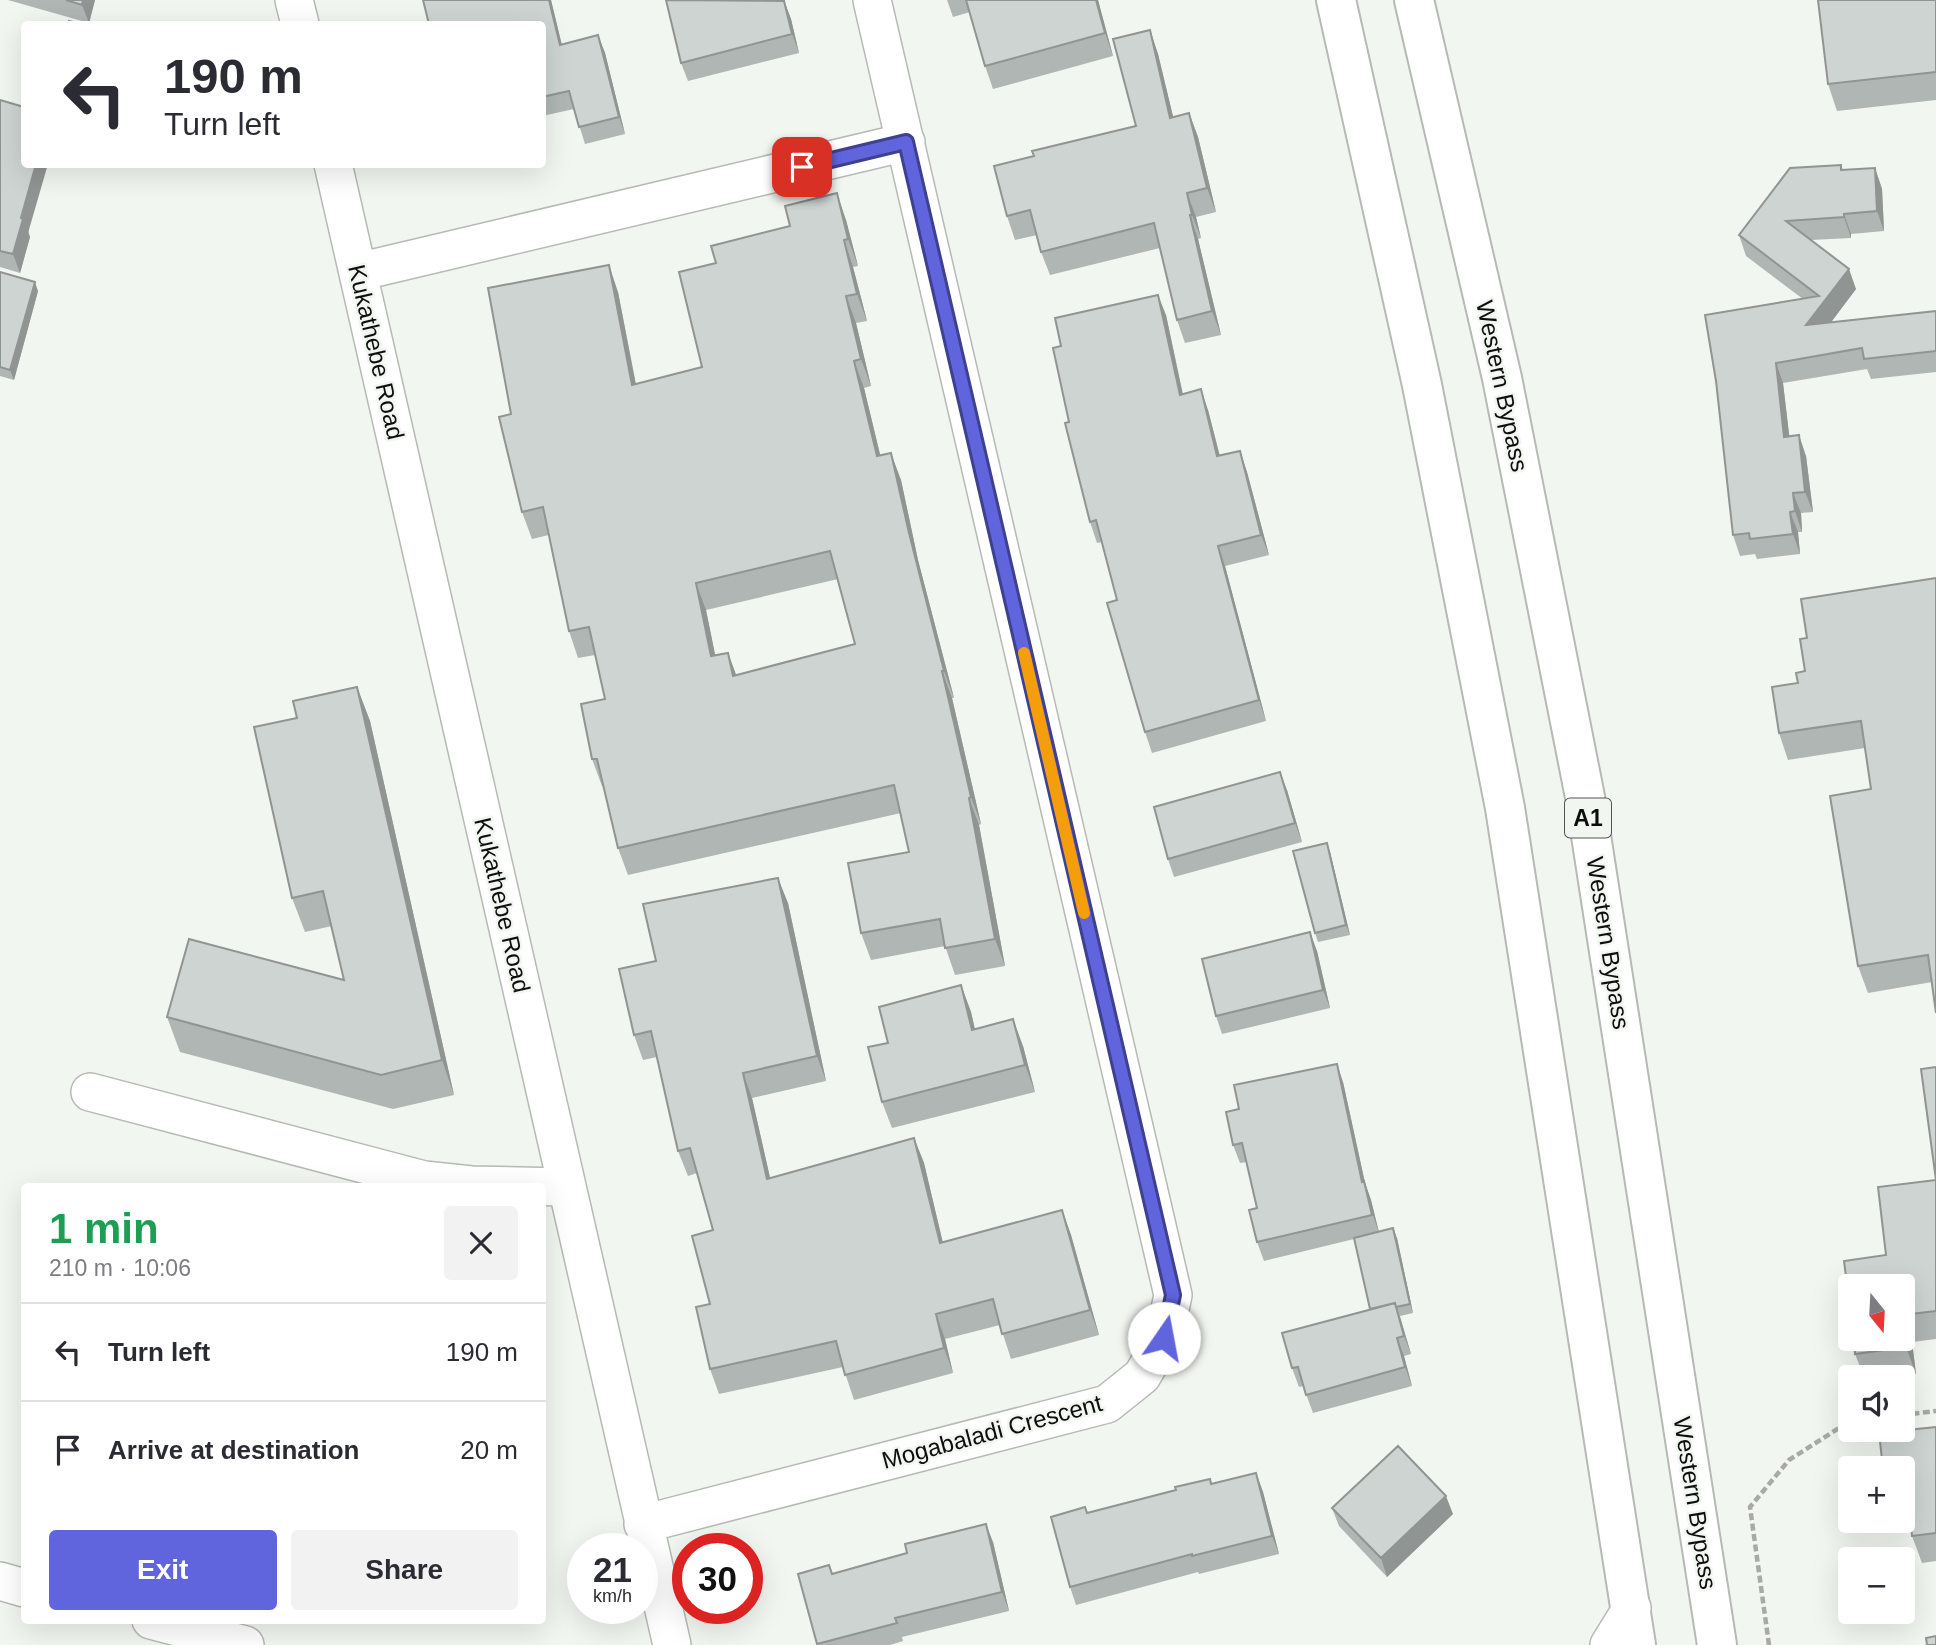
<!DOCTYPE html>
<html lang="en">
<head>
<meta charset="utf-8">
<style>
  body { margin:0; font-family:Helvetica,sans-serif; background:#f2f2f3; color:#2b2b33; height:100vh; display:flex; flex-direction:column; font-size:26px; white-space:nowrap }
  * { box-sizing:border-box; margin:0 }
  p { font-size:23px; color:#7c7c81 }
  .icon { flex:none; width:38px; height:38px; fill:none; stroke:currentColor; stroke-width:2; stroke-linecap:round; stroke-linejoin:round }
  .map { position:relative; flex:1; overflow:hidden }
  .sheet { position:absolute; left:21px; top:1183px; width:525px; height:441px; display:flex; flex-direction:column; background:#fff; border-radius:7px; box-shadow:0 7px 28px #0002 }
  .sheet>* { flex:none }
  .guide { position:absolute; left:21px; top:21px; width:525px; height:147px; border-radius:7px; box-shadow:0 7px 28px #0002; background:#fff; color:#2b2b33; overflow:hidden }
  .needle { width:46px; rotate:162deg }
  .buttons { position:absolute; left:1838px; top:1274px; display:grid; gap:14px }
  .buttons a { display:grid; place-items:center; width:77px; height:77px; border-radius:7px; background:#fff; box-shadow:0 7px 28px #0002; font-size:35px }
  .speed { position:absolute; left:567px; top:1533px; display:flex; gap:14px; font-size:35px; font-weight:700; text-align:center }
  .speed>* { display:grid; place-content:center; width:91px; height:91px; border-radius:50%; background:#fff; box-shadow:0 7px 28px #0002; line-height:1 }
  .speed small { font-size:18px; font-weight:400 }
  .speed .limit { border:10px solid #d22; background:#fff; color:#111 }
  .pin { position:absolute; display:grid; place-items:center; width:60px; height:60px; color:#fff; margin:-30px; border-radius:14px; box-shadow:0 4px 10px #0006 }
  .me { position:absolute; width:77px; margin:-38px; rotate:12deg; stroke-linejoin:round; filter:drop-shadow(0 0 5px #0008) }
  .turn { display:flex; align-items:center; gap:24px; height:147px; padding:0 28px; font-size:32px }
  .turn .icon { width:91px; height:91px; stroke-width:2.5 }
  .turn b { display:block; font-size:49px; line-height:60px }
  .round { display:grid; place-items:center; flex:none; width:74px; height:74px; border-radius:7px; background:#f2f2f3 }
  .summary { display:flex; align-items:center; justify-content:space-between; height:119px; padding:0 28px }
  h1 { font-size:42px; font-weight:700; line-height:52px; color:#1e9e55 }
  .button { display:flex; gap:14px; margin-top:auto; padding:14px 28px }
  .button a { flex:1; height:80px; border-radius:7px; background:#6064dd; color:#fff; font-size:28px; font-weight:700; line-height:80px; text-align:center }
  .button a+a { background:#f2f2f3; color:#2b2b33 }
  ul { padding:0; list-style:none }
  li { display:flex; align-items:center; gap:21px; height:98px; padding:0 28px; border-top:2px solid #e1e1e2 }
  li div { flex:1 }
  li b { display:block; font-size:26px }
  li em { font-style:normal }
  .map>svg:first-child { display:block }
</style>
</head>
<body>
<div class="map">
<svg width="1936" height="1645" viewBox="0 0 1936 1645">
  <rect width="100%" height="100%" fill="#f2f6f0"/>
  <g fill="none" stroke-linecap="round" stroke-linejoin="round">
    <g stroke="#b5bab4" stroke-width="40">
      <path id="street" d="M 294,0 L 300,24
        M 333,164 L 672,1645
        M 358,272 L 906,142
        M 90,1092 L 424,1180 L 471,1185 L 565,1187
        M 643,1524 L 1107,1404 L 1142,1376 L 1164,1338 L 1173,1295 L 872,0
        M 0,1581 L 24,1588
        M 151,1620 L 245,1645
        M 1609,1645 L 1632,1608"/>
    </g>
    <g stroke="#b5bab4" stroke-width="42">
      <path id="highway" d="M 1336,0 L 1422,385 L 1505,808 L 1636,1645
        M 1414,0 L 1502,378 L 1585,797 L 1717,1645"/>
    </g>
    <path stroke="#a7aaa5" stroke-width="4.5" stroke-dasharray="7 3.5" stroke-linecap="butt" d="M 1902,1415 L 1936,1411
      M 1769,1645 L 1750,1507 L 1789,1460 L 1850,1421"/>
    <use href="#street" stroke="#fff" stroke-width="37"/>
    <use href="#highway" stroke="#fff" stroke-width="38"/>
  </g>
  <path fill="#b0b6b4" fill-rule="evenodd" d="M 8,0 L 95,0 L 89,23 Z
    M 423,0 L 551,0 L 562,45 L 598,35 L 605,53 L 625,134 L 585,144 L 574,109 L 542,116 L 542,24 Z
    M 784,0 L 791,19 L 799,53 L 688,81 L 681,63 Z
    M 947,0 L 1098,0 L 1113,56 L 993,89 L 985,66 L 970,12 L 953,17 Z
    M 1936,0 L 1936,100 L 1837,111 L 1828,84 Z
    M 1150,30 L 1158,54 L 1173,117 L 1189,113 L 1198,137 L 1216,212 L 1196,217 L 1201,238 L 1198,239 L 1221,335 L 1185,343 L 1177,320 L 1160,248 L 1050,275 L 1041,252 L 1037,235 L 1015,240 L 1007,216 L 1034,156 L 1136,126 Z
    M 0,100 L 30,237 L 20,273 L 0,267 Z
    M 1841,165 L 1843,170 L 1875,168 L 1882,189 L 1884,231 L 1851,234 L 1851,238 L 1811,240 L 1856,289 L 1831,322 L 1936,311 L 1936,372 L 1871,379 L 1867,369 L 1783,383 L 1789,436 L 1806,456 L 1813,512 L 1801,513 L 1802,532 L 1798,532 L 1800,554 L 1757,559 L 1755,554 L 1740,556 L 1733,535 L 1716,381 L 1803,299 L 1746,256 L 1739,235 Z
    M 846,220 L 858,266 L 853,267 L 867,321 L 856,323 L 871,386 L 864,388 L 880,455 L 901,480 L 918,560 L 954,698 L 952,698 L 981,824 L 979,825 L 1005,966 L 955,975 L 945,946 L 871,960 L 861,933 L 909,852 L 901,813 L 628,875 L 618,848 L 603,786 L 602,786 L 592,759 L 605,699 L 595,655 L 578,658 L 569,631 L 549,535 L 532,539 L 522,512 L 511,414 L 618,292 L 636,384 L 702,367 L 716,263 ZM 838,579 L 855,644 L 736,675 L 728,653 L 715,656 L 706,610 Z
    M 0,272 L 38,291 L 14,380 L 0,376 Z
    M 1166,315 L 1183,394 L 1208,410 L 1220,456 L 1240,451 L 1247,472 L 1269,555 L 1225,566 L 1266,721 L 1152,753 L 1145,732 L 1117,600 L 1102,542 L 1097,543 L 1090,522 Z
    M 1936,578 L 1932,982 L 1868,993 L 1858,966 L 1871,789 L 1865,748 L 1788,760 L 1779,733 L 1798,683 L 1805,671 L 1807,638 Z
    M 357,687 L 370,721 L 454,1095 L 393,1109 L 180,1052 L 167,1017 L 344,980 L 332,926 L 305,932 L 292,898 L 297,718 Z
    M 1287,790 L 1302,842 L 1174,877 L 1168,859 Z
    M 1330,852 L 1350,935 L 1318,942 L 1315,933 Z
    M 788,903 L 826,1081 L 752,1098 L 770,1178 L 914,1138 L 924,1163 L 943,1243 L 1062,1210 L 1071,1235 L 1099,1335 L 1011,1359 L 1000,1325 L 945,1339 L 953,1373 L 854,1400 L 843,1367 L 719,1394 L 710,1369 L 710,1304 L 713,1230 L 697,1173 L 688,1176 L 678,1151 L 657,1057 L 643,1060 L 634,1035 L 656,961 Z
    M 1317,951 L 1330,1008 L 1222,1034 L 1216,1016 Z
    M 961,985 L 971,1012 L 975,1029 L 1023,1046 L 1035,1092 L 892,1128 L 882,1102 L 888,1043 Z
    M 1936,1067 L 1936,1339 L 1912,1342 L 1916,1374 L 1890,1377 L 1864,1377 L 1855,1354 L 1886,1255 L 1936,1180 Z
    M 1343,1082 L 1365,1183 L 1371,1200 L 1379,1232 L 1397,1238 L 1413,1313 L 1400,1316 L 1411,1354 L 1404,1356 L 1412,1386 L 1313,1413 L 1303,1386 L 1299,1387 L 1292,1368 L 1370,1309 L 1354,1239 L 1264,1261 L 1257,1242 L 1257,1208 L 1247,1162 L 1240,1163 L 1233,1145 L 1239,1109 Z
    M 1936,1427 L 1936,1561 L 1922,1563 L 1912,1536 L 1909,1510 L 1902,1511 L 1902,1468 Z
    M 1256,1473 L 1263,1492 L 1279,1554 L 1199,1574 L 1198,1572 L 1076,1605 L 1070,1587 L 1087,1513 Z
    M 1332,1508 L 1453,1514 L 1387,1577 L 1339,1526 Z
    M 993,1542 L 1009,1611 L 902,1637 L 903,1641 L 890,1645 L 818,1645 L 798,1574 L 833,1574 Z"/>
  <path fill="#909492" d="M 83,0 L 95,0 L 89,23 L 82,5 Z
    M 549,0 L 551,0 L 566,63 L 560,45 Z
    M 1096,0 L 1098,0 L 1113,56 L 1105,33 Z
    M 784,1 L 791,19 L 799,53 L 792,34 Z
    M 1150,30 L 1158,54 L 1179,141 L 1170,118 Z
    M 598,35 L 605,53 L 625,134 L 619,117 Z
    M 1189,113 L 1198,137 L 1216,212 L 1207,188 Z
    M 36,164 L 48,164 L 28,233 L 30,237 L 20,273 L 13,254 L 21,218 Z
    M 1875,168 L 1882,189 L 1884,231 L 1877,211 Z
    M 837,193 L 846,220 L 858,266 L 848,239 Z
    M 1187,193 L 1196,217 L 1201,238 L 1192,215 Z
    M 1844,214 L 1851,234 L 1851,238 L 1844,217 Z
    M 1190,215 L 1198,239 L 1221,335 L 1212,311 Z
    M 844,240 L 853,267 L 867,321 L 857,294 Z
    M 609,265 L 618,292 L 641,412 L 632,385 Z
    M 1849,269 L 1856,289 L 1814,345 L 1806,325 Z
    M 35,282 L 38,291 L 14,380 L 10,370 Z
    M 1158,295 L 1166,315 L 1187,415 L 1180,395 Z
    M 846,296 L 856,323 L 871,386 L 861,359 Z
    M 854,361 L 864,388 L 887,483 L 877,456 Z
    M 1776,363 L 1783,383 L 1792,458 L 1784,437 Z
    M 1201,389 L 1208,410 L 1225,477 L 1217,456 Z
    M 1799,435 L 1806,456 L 1813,512 L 1805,492 Z
    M 1240,451 L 1247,472 L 1269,555 L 1261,535 Z
    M 891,453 L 901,480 L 918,560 L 954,698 L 944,671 L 909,533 Z
    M 1793,493 L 1801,513 L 1802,532 L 1795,511 Z
    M 1790,512 L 1798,532 L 1800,554 L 1793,534 Z
    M 1218,546 L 1225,566 L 1266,721 L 1259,700 Z
    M 696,583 L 706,610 L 721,683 L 711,656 Z
    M 728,653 L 738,680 L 733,676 Z
    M 942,671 L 952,698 L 981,824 L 971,797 Z
    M 357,687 L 370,721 L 454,1095 L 442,1060 Z
    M 1280,772 L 1287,790 L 1302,842 L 1295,823 Z
    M 969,798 L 979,825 L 1005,966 L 995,939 Z
    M 1327,843 L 1330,852 L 1350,935 L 1346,925 Z
    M 778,878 L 788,903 L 826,1081 L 817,1056 Z
    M 1310,932 L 1317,951 L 1330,1008 L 1323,990 Z
    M 961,985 L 971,1012 L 981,1057 L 972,1030 Z
    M 1013,1019 L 1023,1046 L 1035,1092 L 1025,1065 Z
    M 1337,1064 L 1343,1082 L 1365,1183 L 1371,1200 L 1379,1233 L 1362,1182 Z
    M 743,1073 L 752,1098 L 776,1204 L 767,1179 Z
    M 914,1138 L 924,1163 L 949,1269 L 940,1243 Z
    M 1062,1210 L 1071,1235 L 1099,1335 L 1090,1310 Z
    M 1393,1228 L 1397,1238 L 1413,1313 L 1410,1304 Z
    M 1395,1303 L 1401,1321 L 1411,1354 L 1404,1336 Z
    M 936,1314 L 945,1339 L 953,1373 L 944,1348 Z
    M 1903,1315 L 1912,1342 L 1916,1374 L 1906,1347 Z
    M 1397,1338 L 1404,1356 L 1412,1386 L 1405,1367 Z
    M 1256,1473 L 1263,1492 L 1279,1554 L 1272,1536 Z
    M 1446,1496 L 1453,1514 L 1387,1577 L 1381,1558 Z
    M 986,1524 L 993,1542 L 1009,1611 L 1002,1592 Z"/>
  <path fill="#cdd4d1" stroke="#909492" stroke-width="2" fill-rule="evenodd" d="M 66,0 L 83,0 L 82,5 Z
    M 423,0 L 549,0 L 560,45 L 598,35 L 619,117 L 579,127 L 569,91 L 542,97 L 542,24 L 429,24 Z
    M 666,0 L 784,1 L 792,34 L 681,63 Z
    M 966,0 L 1096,0 L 1105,33 L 985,66 Z
    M 1818,0 L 1936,0 L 1936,72 L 1828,84 Z
    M 69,21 L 81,24 L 68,24 Z
    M 1150,30 L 1170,118 L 1189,113 L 1207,188 L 1187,193 L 1192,215 L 1190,215 L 1212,311 L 1177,320 L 1154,223 L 1041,252 L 1030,210 L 1007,216 L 994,166 L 1034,156 L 1032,151 L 1136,126 L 1113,39 Z
    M 0,100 L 24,107 L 24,164 L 36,164 L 21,218 L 23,219 L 13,254 L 0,251 Z
    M 1841,165 L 1841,170 L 1875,168 L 1877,211 L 1844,214 L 1844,217 L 1786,221 L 1849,269 L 1806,325 L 1936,311 L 1936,351 L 1864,359 L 1862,348 L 1776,363 L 1784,437 L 1799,435 L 1805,492 L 1793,493 L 1795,511 L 1790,512 L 1793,534 L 1750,539 L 1749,533 L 1733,535 L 1716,381 L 1705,315 L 1819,296 L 1739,235 L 1790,168 Z
    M 837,193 L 848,239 L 844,240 L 857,294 L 846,296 L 861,359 L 854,361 L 877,456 L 891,453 L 909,533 L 944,671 L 942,671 L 971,797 L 969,798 L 995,939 L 945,948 L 940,919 L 861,933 L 848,863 L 909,852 L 894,785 L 618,848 L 597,759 L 592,759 L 581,704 L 605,699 L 589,627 L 569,631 L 543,507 L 522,512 L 499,417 L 511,414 L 488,288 L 609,265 L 632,385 L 702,367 L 679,272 L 716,263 L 711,246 L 790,226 L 785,206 ZM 830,551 L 855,644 L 733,676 L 728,653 L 711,656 L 696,583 Z
    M 0,272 L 35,282 L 10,370 L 0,367 Z
    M 1158,295 L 1180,395 L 1201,389 L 1217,456 L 1240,451 L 1261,535 L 1218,546 L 1259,700 L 1145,732 L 1107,603 L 1117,600 L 1096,520 L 1090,522 L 1065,423 L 1069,422 L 1053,348 L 1061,346 L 1055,318 Z
    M 1936,578 L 1936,1013 L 1928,955 L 1858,966 L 1830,796 L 1871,789 L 1861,721 L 1779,733 L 1772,687 L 1798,683 L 1796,673 L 1805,671 L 1800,639 L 1807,638 L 1801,599 Z
    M 357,687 L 442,1060 L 381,1075 L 167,1017 L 189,939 L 344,980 L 323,891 L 292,898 L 254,727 L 297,718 L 293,701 Z
    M 1280,772 L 1295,823 L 1168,859 L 1154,807 Z
    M 1327,843 L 1346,925 L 1315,933 L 1293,851 Z
    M 778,878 L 817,1056 L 743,1073 L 767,1179 L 914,1138 L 940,1243 L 1062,1210 L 1090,1310 L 1002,1334 L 993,1299 L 936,1314 L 944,1348 L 845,1375 L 836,1341 L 710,1369 L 696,1307 L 710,1304 L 692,1236 L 713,1230 L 690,1148 L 678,1151 L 651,1031 L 634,1035 L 619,969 L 656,961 L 643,904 Z
    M 1310,932 L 1323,990 L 1216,1016 L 1202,959 Z
    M 961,985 L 972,1030 L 1013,1019 L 1025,1065 L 882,1102 L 868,1047 L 888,1043 L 879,1007 Z
    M 1337,1064 L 1362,1182 L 1364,1181 L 1372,1215 L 1257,1242 L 1249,1210 L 1257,1208 L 1242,1143 L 1233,1145 L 1226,1112 L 1239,1109 L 1234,1085 Z
    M 1936,1067 L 1936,1311 L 1903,1315 L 1906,1347 L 1855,1354 L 1854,1339 L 1902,1339 L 1902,1286 L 1850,1286 L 1850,1308 L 1844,1261 L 1886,1255 L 1878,1187 L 1936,1180 L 1921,1069 Z
    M 1393,1228 L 1410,1304 L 1396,1307 L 1395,1303 L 1370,1309 L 1354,1238 Z
    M 1395,1303 L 1404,1336 L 1397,1338 L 1405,1367 L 1306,1395 L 1298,1367 L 1292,1368 L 1282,1333 Z
    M 1936,1427 L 1936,1533 L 1912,1536 L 1906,1482 L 1902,1483 L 1902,1468 L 1883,1468 L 1879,1433 Z
    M 1398,1446 L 1446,1496 L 1381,1558 L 1332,1508 Z
    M 1256,1473 L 1272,1536 L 1192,1556 L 1192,1554 L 1070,1587 L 1051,1517 L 1085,1507 L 1087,1513 L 1176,1490 L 1175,1487 L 1210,1479 L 1211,1484 Z
    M 986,1524 L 1002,1592 L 895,1618 L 897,1623 L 817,1644 L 798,1574 L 829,1565 L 832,1574 L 907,1553 L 905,1544 Z
    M 1936,1636 L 1936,1645 L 1927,1645 L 1926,1638 Z"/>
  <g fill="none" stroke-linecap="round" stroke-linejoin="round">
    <g stroke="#3e4190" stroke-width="18">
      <path id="route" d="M 802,167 L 906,142 L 1173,1295 L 1164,1338"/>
    </g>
    <use href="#route" stroke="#6064dd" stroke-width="12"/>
    <path stroke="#f59e0b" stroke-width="12" d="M 1024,653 L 1084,913"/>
  </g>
  <g text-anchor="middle" stroke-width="5" stroke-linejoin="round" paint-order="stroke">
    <rect fill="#f2f6f0" stroke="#525450" stroke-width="2" x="1565" y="798.5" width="46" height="39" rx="5"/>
    <g font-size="23" font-weight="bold" fill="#0d0e0c">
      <text x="1588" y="826">A1</text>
    </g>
    <g font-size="24" fill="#0d0e0c" stroke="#f2f6f0">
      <text transform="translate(376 352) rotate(77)" y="8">Kukathebe Road</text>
      <text transform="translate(1502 386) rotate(78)" y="8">Western Bypass</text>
      <text transform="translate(502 905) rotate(77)" y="8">Kukathebe Road</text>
      <text transform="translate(1608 943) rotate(81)" y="8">Western Bypass</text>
      <text transform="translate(992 1432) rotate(-15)" y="8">Mogabaladi Crescent</text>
      <text transform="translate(1695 1503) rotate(81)" y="8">Western Bypass</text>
    </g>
  </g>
</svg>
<div class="buttons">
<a><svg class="needle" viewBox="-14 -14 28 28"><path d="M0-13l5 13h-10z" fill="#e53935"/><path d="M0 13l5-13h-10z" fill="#7c7c81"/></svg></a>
<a><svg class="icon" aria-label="sound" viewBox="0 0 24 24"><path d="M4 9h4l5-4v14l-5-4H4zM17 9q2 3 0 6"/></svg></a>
<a>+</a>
<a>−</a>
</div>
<div class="speed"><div>21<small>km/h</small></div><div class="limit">30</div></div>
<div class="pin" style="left:802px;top:167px;background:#d93025"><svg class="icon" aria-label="arrive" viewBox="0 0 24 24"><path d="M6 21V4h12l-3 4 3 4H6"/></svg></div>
<svg class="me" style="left:1164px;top:1338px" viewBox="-20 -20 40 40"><circle r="19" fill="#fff"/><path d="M0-13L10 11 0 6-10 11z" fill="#6064dd"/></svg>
<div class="guide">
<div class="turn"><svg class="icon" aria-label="left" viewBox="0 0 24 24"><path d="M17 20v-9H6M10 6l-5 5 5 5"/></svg><div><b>190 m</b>Turn left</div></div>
</div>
<section class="sheet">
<div class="summary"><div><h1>1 min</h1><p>210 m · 10:06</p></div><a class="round"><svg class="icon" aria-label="close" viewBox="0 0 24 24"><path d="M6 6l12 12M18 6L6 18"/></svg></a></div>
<ul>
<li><svg class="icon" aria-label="left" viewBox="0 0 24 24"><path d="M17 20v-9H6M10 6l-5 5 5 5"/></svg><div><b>Turn left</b></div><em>190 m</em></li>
<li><svg class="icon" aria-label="arrive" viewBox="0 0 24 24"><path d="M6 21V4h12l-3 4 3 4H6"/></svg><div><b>Arrive at destination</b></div><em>20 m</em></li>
</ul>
<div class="button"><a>Exit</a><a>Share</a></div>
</section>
</div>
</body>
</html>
